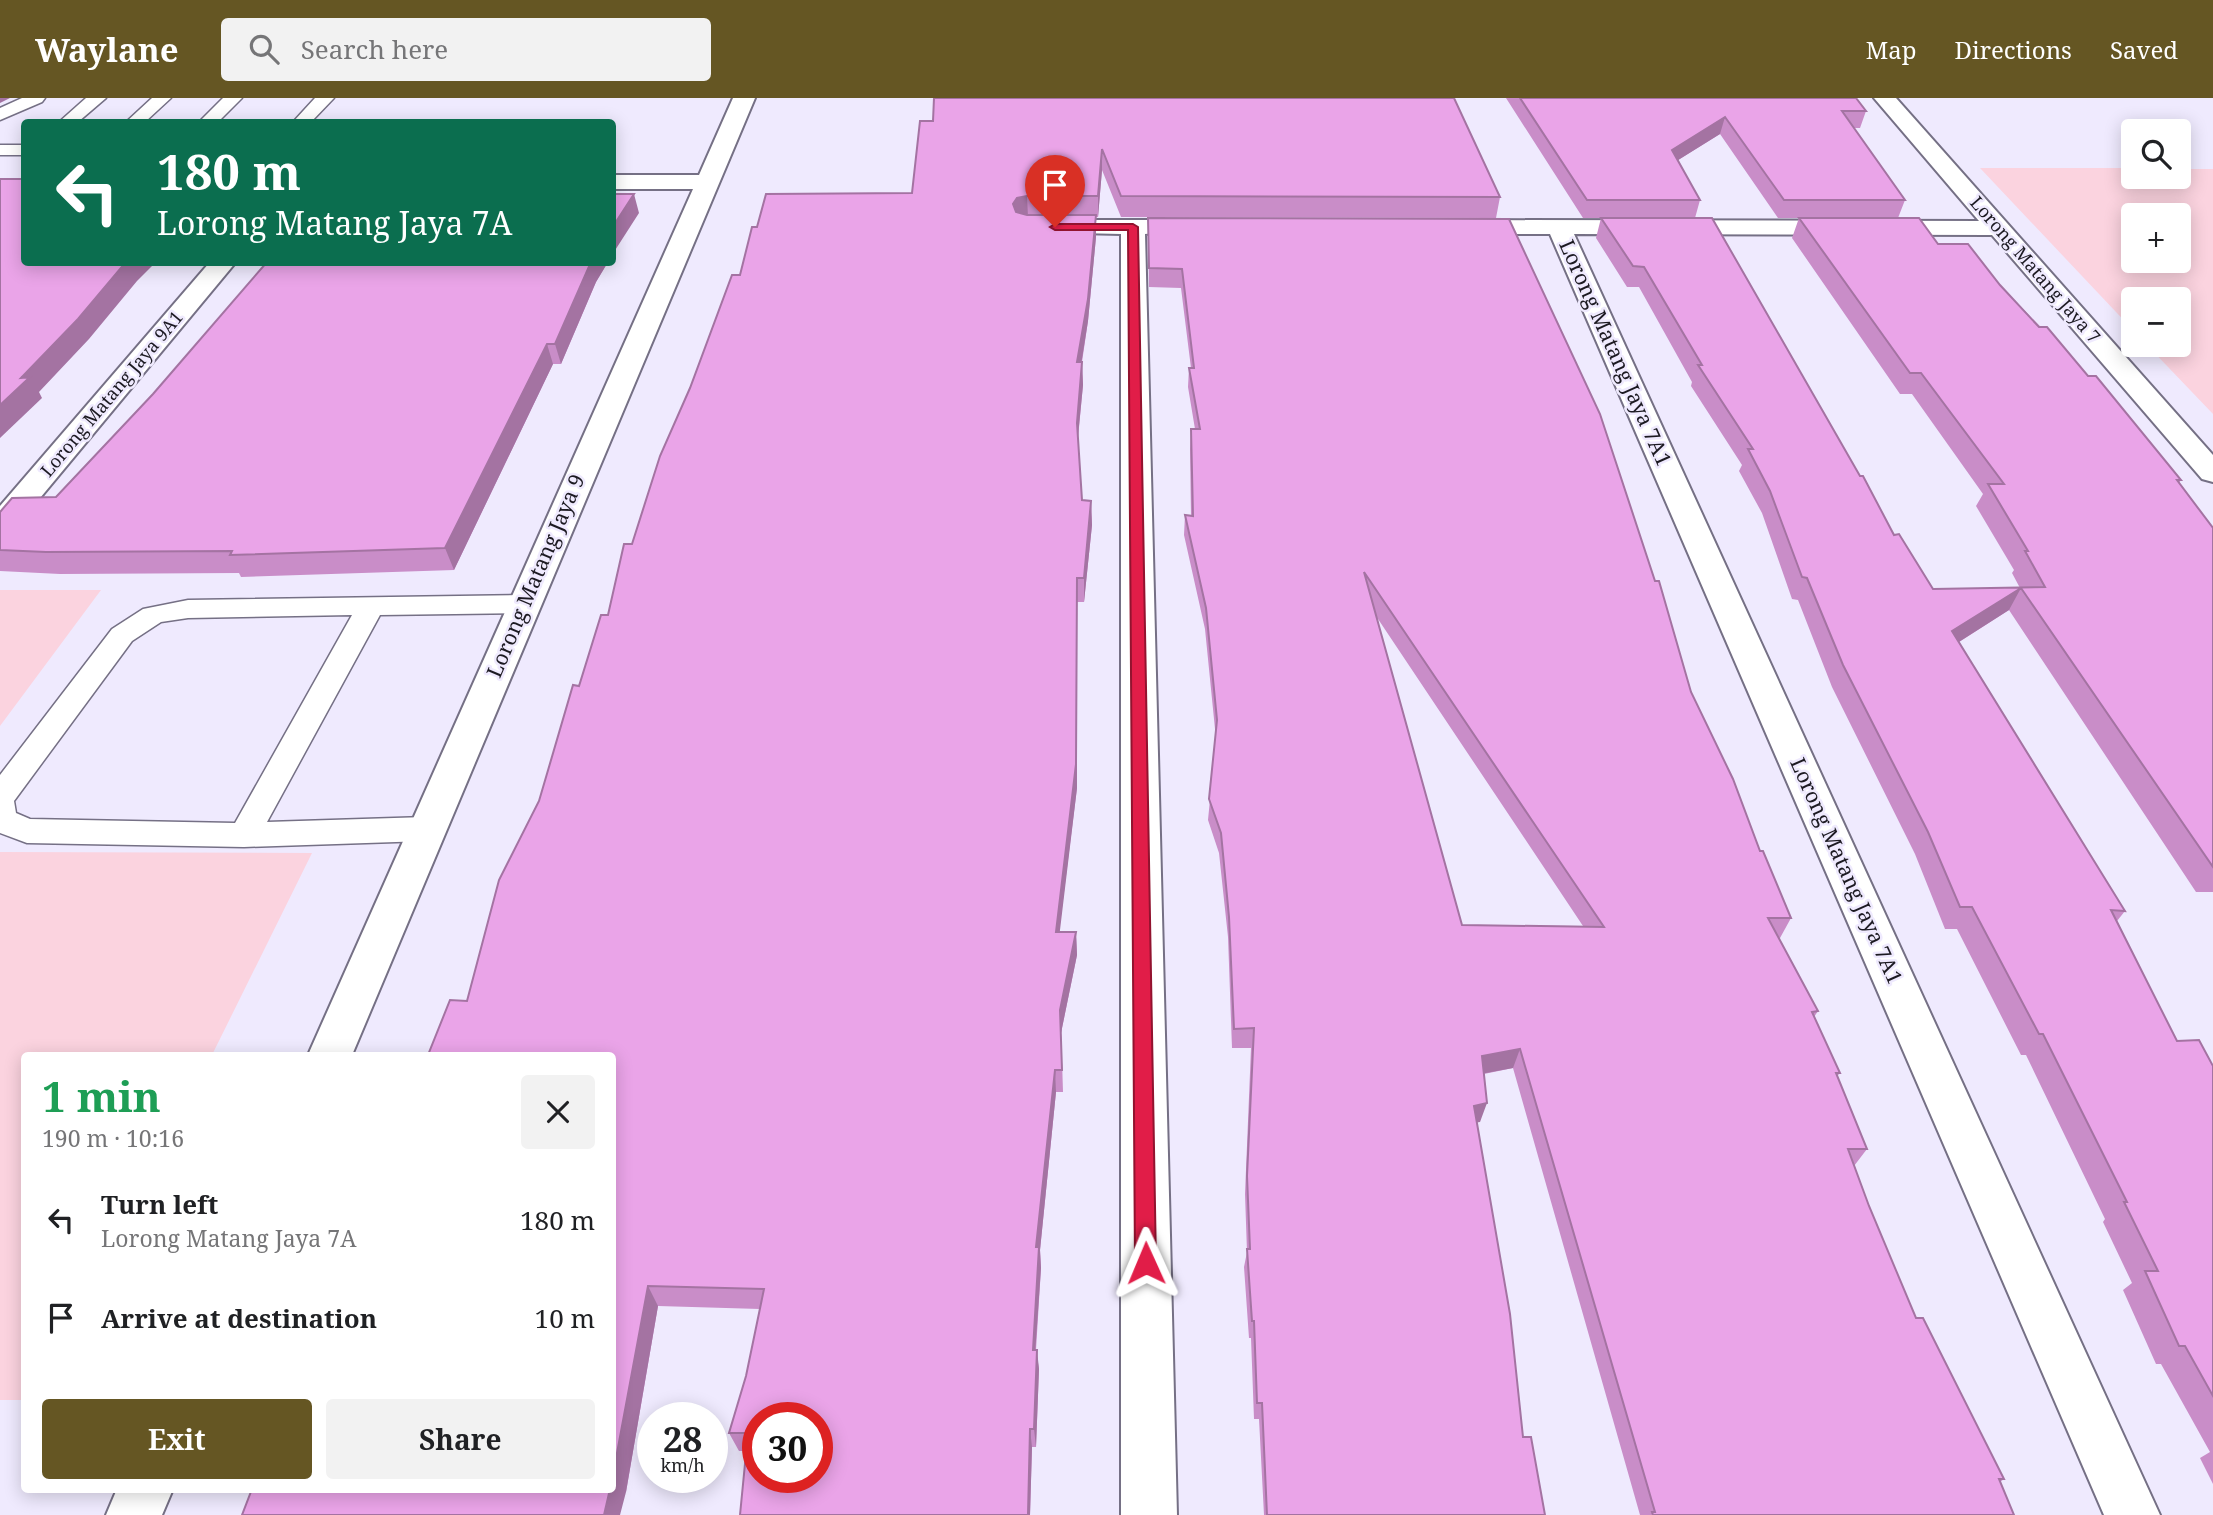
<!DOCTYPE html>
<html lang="en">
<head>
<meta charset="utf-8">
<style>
  body { margin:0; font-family:"Noto Serif",serif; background:#f2f2f2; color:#202124; height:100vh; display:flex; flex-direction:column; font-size:26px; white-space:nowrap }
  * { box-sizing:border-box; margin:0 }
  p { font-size:23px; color:#757577 }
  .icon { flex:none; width:38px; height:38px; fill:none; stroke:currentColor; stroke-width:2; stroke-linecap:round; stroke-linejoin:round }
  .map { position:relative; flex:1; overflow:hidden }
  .side { position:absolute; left:21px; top:954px; width:595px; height:441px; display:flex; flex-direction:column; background:#fff; border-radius:7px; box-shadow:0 4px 18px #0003 }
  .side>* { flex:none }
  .hud { position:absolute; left:21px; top:21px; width:595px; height:147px; border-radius:7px; box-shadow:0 4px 18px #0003; background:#0b6e4f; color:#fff; overflow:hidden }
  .buttons { position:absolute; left:2121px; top:21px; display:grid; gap:14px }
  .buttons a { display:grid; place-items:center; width:70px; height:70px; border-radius:7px; background:#fff; box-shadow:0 4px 18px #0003; font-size:35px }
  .speed { position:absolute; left:637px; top:1304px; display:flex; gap:14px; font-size:35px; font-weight:700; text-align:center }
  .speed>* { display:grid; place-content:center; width:91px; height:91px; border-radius:50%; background:#fff; box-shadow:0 4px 18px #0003; line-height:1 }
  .speed small { font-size:18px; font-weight:400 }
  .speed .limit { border:10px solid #d22; background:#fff; color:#111 }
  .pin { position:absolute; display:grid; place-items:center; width:60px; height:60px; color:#fff; margin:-72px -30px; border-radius:50% 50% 50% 0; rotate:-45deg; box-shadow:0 0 7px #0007 }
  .pin .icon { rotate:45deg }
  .me { position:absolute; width:77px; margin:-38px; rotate:359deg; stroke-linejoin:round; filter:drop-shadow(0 0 5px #0008) }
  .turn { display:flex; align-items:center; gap:24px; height:147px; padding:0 21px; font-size:32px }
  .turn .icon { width:91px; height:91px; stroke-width:2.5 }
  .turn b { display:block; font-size:49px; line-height:60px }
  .round { display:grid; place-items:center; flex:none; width:74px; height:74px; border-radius:7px; background:#f2f2f2 }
  .summary { display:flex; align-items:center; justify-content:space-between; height:119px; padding:0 21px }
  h1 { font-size:42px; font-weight:700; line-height:52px; color:#1e9e55 }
  .button { display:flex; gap:14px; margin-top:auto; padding:14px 21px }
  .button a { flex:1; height:80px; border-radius:7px; background:#655623; color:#fff; font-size:28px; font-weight:700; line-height:80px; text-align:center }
  .button a+a { background:#f2f2f2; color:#202124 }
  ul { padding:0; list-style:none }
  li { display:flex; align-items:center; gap:21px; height:98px; padding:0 21px }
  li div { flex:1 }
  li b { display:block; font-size:26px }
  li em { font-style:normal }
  header { display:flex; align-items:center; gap:42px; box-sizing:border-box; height:98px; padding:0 35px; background:#655623; color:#fff }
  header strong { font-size:33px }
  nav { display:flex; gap:38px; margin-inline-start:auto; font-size:24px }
  .search { width:490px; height:63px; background:#f2f2f2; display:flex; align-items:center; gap:18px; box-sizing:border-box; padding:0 24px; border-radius:7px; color:#757577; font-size:26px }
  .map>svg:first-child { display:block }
</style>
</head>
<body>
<header>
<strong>Waylane</strong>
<div class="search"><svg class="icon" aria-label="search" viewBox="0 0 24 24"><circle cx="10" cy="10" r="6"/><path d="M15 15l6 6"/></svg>Search here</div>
<nav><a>Map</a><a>Directions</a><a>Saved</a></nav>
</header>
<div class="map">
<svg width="2213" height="1417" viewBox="0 0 2213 1417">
  <rect width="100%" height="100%" fill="#efeafe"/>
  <path fill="#fbd3df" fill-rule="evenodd" d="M 1980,70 L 2133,70 L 2133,79 L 2179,79 L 2179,71 L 2213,71 L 2213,316 L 2147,247 L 2179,247 L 2179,201 L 2133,201 L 2133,232 ZM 2133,117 L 2179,117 L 2179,163 L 2133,163 Z
    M 0,492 L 101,492 L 0,628 Z
    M 0,754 L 312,755 L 212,957 L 24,957 L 24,1302 L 0,1302 Z"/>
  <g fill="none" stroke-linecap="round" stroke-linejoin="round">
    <g stroke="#757085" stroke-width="3">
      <path id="service" d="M 22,0 L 45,0 L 42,4 L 0,22 L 0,10 Z
        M 86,0 L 106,0 L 78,24 L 59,24 Z
        M 152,0 L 171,0 L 145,24 L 126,24 Z
        M 223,0 L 242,0 L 218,24 L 199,24 Z
        M 315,0 L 334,0 L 311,24 L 293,24 Z
        M 0,47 L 24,47 L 24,57 L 0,57 Z
        M 524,497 L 534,500 L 538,506 L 534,512 L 524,515 L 380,517 L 267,724 L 426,719 L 437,723 L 442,731 L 437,739 L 426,743 L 244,749 L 27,745 L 0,735 L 0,677 L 112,531 L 143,511 L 188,502 ZM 352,517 L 235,725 L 30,721 L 16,715 L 14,703 L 132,543 L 161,524 L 188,520 Z"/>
    </g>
    <g stroke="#757085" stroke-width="4">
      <path id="minor" d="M 733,0 L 755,0 L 352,957 L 308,957 L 693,91 L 612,91 L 612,77 L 699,77 Z
        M 1874,0 L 1896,0 L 2213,357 L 2213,384 L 2202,381 L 1992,137 L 1574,136 L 2160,1417 L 2104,1417 L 1550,136 L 1461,136 L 1452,134 L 1449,129 L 1452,124 L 1461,122 L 1979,123 Z
        M 1044,122 L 1159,122 L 1168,124 L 1171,129 L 1168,134 L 1145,136 L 1177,1417 L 1121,1417 L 1121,136 L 1035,134 L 1032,129 L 1035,124 Z
        M 210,164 L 236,164 L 11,435 L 0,437 L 0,408 Z
        M 117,1391 L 173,1391 L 162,1417 L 106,1417 Z"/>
    </g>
    <use href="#service" fill="#fff" fill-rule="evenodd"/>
    <use href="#minor" fill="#fff" fill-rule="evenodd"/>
  </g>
  <path fill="#c98dc8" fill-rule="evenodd" d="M 1506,0 L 1856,0 L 1866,13 L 1860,30 L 1854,30 L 1905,102 L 1898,120 L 2000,187 L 2088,278 L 2181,382 L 2179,385 L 2213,430 L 2213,794 L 2196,794 L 2009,512 L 1959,544 L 2125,813 L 2117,823 L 2177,943 L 2213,968 L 2213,1386 L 2200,1360 L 2210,1354 L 2161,1266 L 2156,1266 L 2123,1192 L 2132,1185 L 2103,1124 L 2105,1121 L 2026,957 L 2021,957 L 1957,831 L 1945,831 L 1915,756 L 1832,589 L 1798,502 L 1792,501 L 1762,415 L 1739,373 L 1742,367 L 1691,288 L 1692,284 L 1639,189 L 1627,189 L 1596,140 L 1601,120 L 1583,120 ZM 1720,36 L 1778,120 L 1799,120 L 1792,140 L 1900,296 L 1912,296 L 1983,396 L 1976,408 L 2014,472 L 2012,475 L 2020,490 L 1933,491 L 1894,437 L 1860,378 L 1695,120 L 1700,102 L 1678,62 Z
    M 920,23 L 1500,99 L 1496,120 L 1121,119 L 1102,72 L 1098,119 L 1096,119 L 1096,139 L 1088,223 L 1082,264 L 1083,287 L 1078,340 L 1082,402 L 1091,403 L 1092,427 L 1084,504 L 1077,504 L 1077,690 L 1059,834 L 1076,834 L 1077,857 L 1061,935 L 1063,994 L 1056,994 L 1040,1152 L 1041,1170 L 1036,1252 L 1039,1271 L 1036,1349 L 1032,1349 L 1030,1417 L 740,1417 L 746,1353 L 739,1353 L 729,1335 L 746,1278 L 760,1211 L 658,1208 L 626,1394 L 612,1391 L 467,903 L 539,703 L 579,588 L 608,517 L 632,446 L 740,177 L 757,129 L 912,95 Z
    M 1148,120 L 1691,594 L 1760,753 L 1791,820 L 1780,840 L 1778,840 L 1818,913 L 1814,919 L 1840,975 L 1837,978 L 1867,1051 L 1854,1068 L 1869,1108 L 1916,1220 L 2004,1381 L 2000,1384 L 2014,1417 L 1640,1417 L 1513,970 L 1484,976 L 1480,1024 L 1476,1024 L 1523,1339 L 1545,1417 L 1264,1417 L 1259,1321 L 1254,1321 L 1251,1240 L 1249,1240 L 1244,1169 L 1247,1154 L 1245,1096 L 1251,950 L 1232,950 L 1228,839 L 1219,755 L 1208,722 L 1216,641 L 1205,531 L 1184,437 L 1185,417 L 1191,418 L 1190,351 L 1191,331 L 1195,331 L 1188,289 L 1189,270 L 1191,270 L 1181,190 L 1149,189 ZM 1376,518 L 1525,741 L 1583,828 L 1462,827 Z
    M 267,164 L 608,164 L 596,184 L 561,266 L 553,266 L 454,472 L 241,479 L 239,475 L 60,476 L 0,473 L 0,414 L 56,399 L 153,296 Z"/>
  <path fill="#a473a2" d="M 0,0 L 10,0 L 0,5 Z
    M 1725,19 L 1720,36 L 1667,69 L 1672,52 Z
    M 1102,51 L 1102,72 L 1098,119 L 1098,98 Z
    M 634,96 L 639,115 L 612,157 L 612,130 Z
    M 1027,98 L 1028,119 L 1018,121 L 1013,106 L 1017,100 Z
    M 1096,117 L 1096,139 L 1088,223 L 1078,286 L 1077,264 Z
    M 126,164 L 156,164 L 137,183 L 89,241 L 39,294 L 42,300 L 0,340 L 0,307 L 21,280 Z
    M 591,164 L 608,164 L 596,184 L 561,266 L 555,246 Z
    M 547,246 L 553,266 L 454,472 L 445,450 Z
    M 1082,264 L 1083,287 L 1077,348 L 1077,325 Z
    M 1091,403 L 1092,427 L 1084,504 L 1084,480 Z
    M 1077,480 L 1077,690 L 1057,857 L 1056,834 Z
    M 2021,490 L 2009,512 L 1940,556 L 1952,533 Z
    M 1076,834 L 1077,857 L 1061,935 L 1063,994 L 1060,912 Z
    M 1520,951 L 1513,970 L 1475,977 L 1482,958 Z
    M 1055,972 L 1056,994 L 1040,1152 L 1041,1170 L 1034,1271 L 1033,1252 L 1036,1149 Z
    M 1487,1005 L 1480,1024 L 1467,1026 L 1474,1008 Z
    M 648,1188 L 658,1208 L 626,1394 L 620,1417 L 604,1417 L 610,1391 L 612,1391 L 612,1382 Z
    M 1037,1252 L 1039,1271 L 1036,1349 L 1034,1331 Z
    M 1030,1331 L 1032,1349 L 1030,1417 L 1028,1417 Z"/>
  <path fill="#eaa4e8" stroke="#a473a2" stroke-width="2" fill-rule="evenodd" d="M 934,0 L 1454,0 L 1500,99 L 1121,98 L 1102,51 L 1098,98 L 1027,98 L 1017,100 L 1013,106 L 1016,114 L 1027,117 L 1096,117 L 1088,201 L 1077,264 L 1082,264 L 1077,325 L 1082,402 L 1091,403 L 1084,480 L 1077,480 L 1076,666 L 1056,834 L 1076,834 L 1060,912 L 1062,972 L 1055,972 L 1036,1149 L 1039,1149 L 1033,1252 L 1037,1252 L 1034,1331 L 1030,1331 L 1028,1417 L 740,1417 L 748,1335 L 729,1335 L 746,1278 L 764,1191 L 648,1188 L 612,1382 L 612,957 L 428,957 L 450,902 L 467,903 L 499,782 L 539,703 L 573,587 L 579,588 L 601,517 L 608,517 L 624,446 L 632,446 L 660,358 L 690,290 L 732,177 L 740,177 L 752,129 L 757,129 L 766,96 L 912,95 L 920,23 L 933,23 ZM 758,1320 L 817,1320 L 817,1379 L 758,1379 Z
    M 1520,0 L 1856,0 L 1866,13 L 1842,13 L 1905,102 L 1784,102 L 1725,19 L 1672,52 L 1700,102 L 1587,102 Z
    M 0,81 L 24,81 L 24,164 L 126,164 L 78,221 L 21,280 L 30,279 L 0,307 Z
    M 612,96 L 634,96 L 612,130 Z
    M 1148,120 L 1509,121 L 1600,316 L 1655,483 L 1659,483 L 1691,594 L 1733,681 L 1760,753 L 1763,753 L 1791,820 L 1768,820 L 1818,913 L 1812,914 L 1840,975 L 1836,975 L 1867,1051 L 1848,1051 L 1869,1108 L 1916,1220 L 1923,1220 L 2004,1381 L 1999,1381 L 2014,1417 L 1653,1417 L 1652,1414 L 1655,1414 L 1520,951 L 1482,958 L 1487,1005 L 1474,1008 L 1510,1216 L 1523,1339 L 1531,1339 L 1545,1417 L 1267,1417 L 1262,1305 L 1257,1305 L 1254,1223 L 1252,1223 L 1247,1151 L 1250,1151 L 1247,1078 L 1254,930 L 1234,931 L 1229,819 L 1221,735 L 1209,701 L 1217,622 L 1206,510 L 1185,417 L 1193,418 L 1191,331 L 1200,331 L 1189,270 L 1194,270 L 1182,171 L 1149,170 ZM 1364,474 L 1531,721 L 1604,829 L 1462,827 Z
    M 1601,120 L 1712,120 L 1860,378 L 1863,378 L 1894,437 L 1899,436 L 1933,491 L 2045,489 L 2025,453 L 2028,453 L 1988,386 L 2004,386 L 1921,275 L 1910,275 L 1799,120 L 1919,120 L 1938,146 L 1968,146 L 2000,187 L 2039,229 L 2047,229 L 2088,278 L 2096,278 L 2181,382 L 2177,382 L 2213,430 L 2213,769 L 2021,490 L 1952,533 L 2125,813 L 2111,812 L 2177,943 L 2199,942 L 2213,968 L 2213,1298 L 2185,1248 L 2179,1248 L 2145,1173 L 2158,1173 L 2124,1104 L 2127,1104 L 2043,936 L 2039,936 L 1972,809 L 1960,809 L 1928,734 L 1843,567 L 1807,480 L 1802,479 L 1770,393 L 1748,351 L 1753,351 L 1698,267 L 1702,267 L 1644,169 L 1633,168 Z
    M 267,164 L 591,164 L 555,246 L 547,246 L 445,450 L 230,457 L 232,453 L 46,454 L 0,452 L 0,414 L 12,400 L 56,399 L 153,296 Z
    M 252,1391 L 610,1391 L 604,1417 L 242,1417 Z"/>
  <path fill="#e11d48" stroke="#92132f" stroke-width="2" d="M 1133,126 L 1138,129 L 1156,1165 L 1153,1172 L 1146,1175 L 1138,1172 L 1135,1165 L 1128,132 L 1055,132 L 1050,129 L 1055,126 Z"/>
  <g text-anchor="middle" stroke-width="5" stroke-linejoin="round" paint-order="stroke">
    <g font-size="18" fill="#1c1a22" stroke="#efeafe">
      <text transform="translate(2035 172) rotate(49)" y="6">Lorong Matang Jaya 7</text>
      <text transform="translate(112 296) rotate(-50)" y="6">Lorong Matang Jaya 9A1</text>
    </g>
    <g font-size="21" fill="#1c1a22" stroke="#efeafe">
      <text transform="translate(1615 255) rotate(66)" y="7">Lorong Matang Jaya 7A1</text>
      <text transform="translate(536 478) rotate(-67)" y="7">Lorong Matang Jaya 9</text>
      <text transform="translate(1846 773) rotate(66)" y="7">Lorong Matang Jaya 7A1</text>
    </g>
  </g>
</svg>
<div class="buttons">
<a><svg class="icon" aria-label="search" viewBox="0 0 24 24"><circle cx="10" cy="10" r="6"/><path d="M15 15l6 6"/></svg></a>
<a>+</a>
<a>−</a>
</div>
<div class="speed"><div>28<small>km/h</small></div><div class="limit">30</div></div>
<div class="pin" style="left:1055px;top:129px;background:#d93025"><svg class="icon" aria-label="arrive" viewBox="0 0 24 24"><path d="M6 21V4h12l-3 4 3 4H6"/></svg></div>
<svg class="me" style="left:1146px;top:1165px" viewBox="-20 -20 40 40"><path d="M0-17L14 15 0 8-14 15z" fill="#e11d48" stroke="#fff" stroke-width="4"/></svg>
<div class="hud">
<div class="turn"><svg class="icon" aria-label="left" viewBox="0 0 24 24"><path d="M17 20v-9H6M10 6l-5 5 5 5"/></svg><div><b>180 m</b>Lorong Matang Jaya 7A</div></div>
</div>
<section class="side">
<div class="summary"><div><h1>1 min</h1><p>190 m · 10:16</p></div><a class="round"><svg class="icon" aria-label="close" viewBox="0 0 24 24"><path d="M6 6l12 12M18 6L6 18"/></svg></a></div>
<ul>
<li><svg class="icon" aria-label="left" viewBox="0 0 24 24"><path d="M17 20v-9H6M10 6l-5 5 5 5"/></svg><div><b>Turn left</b><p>Lorong Matang Jaya 7A</p></div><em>180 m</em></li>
<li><svg class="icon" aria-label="arrive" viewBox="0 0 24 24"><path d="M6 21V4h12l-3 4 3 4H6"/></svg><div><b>Arrive at destination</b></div><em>10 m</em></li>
</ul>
<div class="button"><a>Exit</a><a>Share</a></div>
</section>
</div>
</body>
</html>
